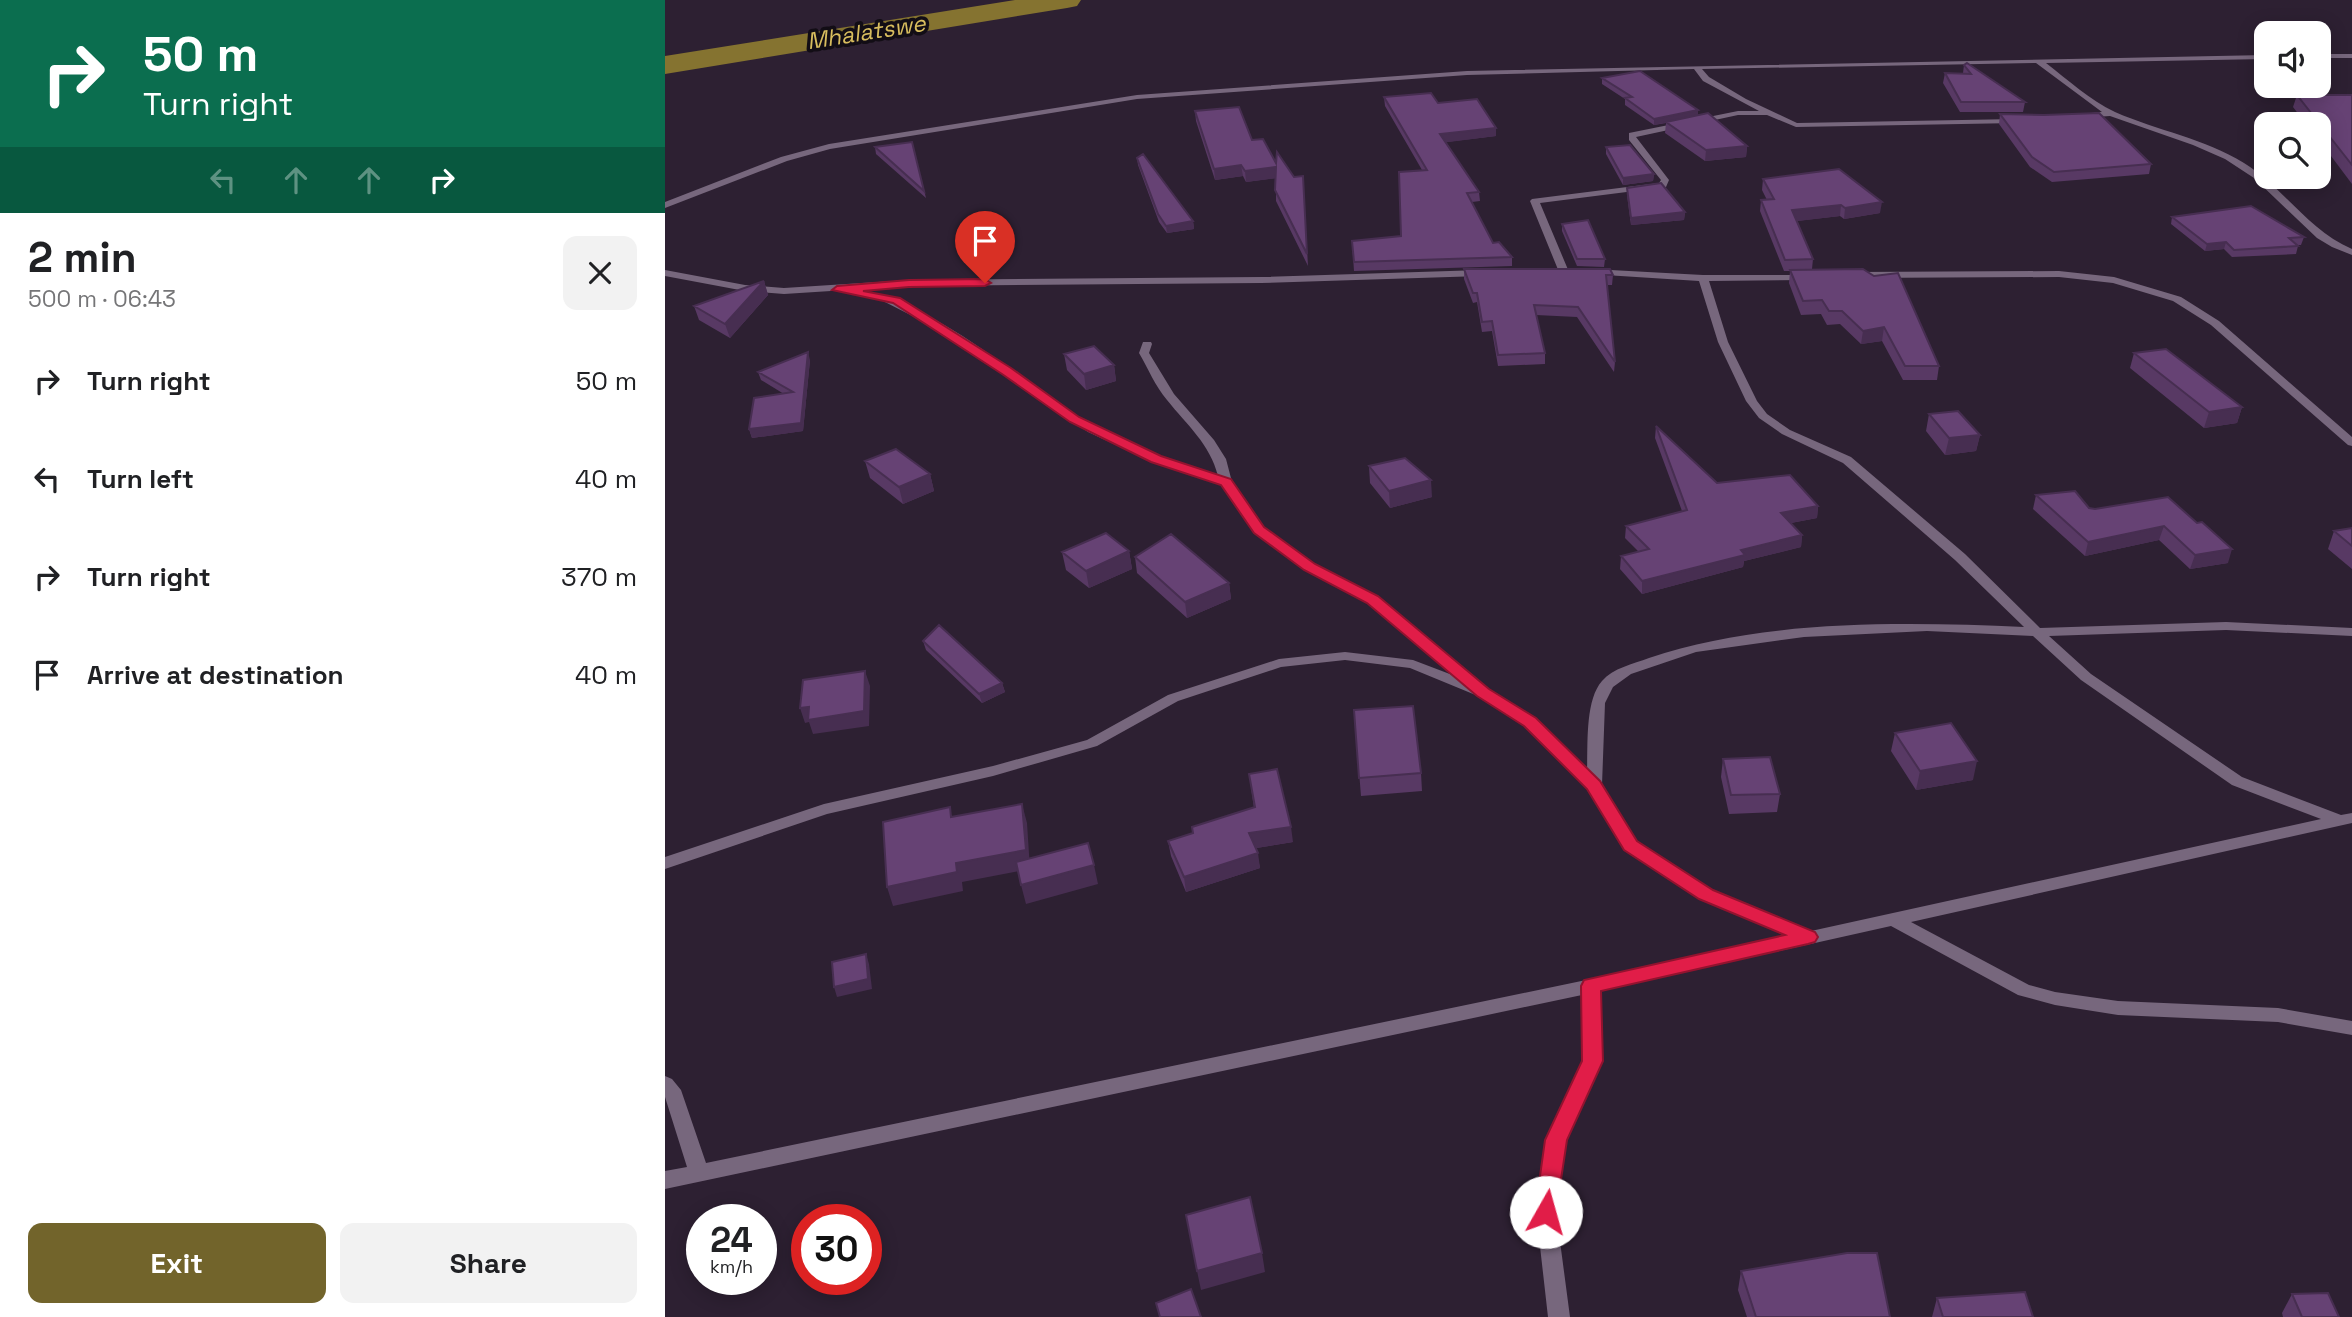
<!DOCTYPE html>
<html lang="en">
<head>
<meta charset="utf-8">
<style>
  body { margin:0; font-family:"Space Grotesk",sans-serif; background:#f2f2f2; color:#202124; height:100vh; display:flex; flex-direction:column; font-size:26px; white-space:nowrap }
  * { box-sizing:border-box; margin:0 }
  p { font-size:23px; color:#757577 }
  .icon { flex:none; width:38px; height:38px; fill:none; stroke:currentColor; stroke-width:2; stroke-linecap:round; stroke-linejoin:round }
  .map { position:relative; flex:1; overflow:hidden }
  .drawer { display:flex; flex-direction:column; background:#fff; width:665px }
  .drawer>* { flex:none }
  .guide { background:#0b6e4f; color:#fff; overflow:hidden }
  .controls { position:absolute; left:1589px; top:21px; display:grid; gap:14px }
  .controls a { display:grid; place-items:center; width:77px; height:77px; border-radius:14px; background:#fff; box-shadow:0 4px 18px #0003; font-size:35px }
  .speed { position:absolute; left:21px; top:1204px; display:flex; gap:14px; font-size:35px; font-weight:700; text-align:center }
  .speed>* { display:grid; place-content:center; width:91px; height:91px; border-radius:50%; background:#fff; box-shadow:0 4px 18px #0003; line-height:1 }
  .speed small { font-size:18px; font-weight:400 }
  .speed .limit { border:10px solid #d22; background:#fff; color:#111 }
  .pin { position:absolute; display:grid; place-items:center; width:60px; height:60px; color:#fff; margin:-72px -30px; border-radius:50% 50% 50% 0; rotate:-45deg; box-shadow:0 0 7px #0007 }
  .pin .icon { rotate:45deg }
  .me { position:absolute; width:77px; margin:-38px; rotate:7deg; stroke-linejoin:round; filter:drop-shadow(0 0 5px #0008) }
  .turn { display:flex; align-items:center; gap:24px; height:147px; padding:0 28px; font-size:32px }
  .turn .icon { width:91px; height:91px; stroke-width:2.5 }
  .turn b { display:block; font-size:49px; line-height:60px }
  .lanes { display:flex; align-items:center; height:66px; padding:0 28px; background:#0003; justify-content:center; gap:35px; direction:ltr }
  .lanes .off { opacity:.35 }
  .round { display:grid; place-items:center; flex:none; width:74px; height:74px; border-radius:14px; background:#f2f2f2 }
  .head { display:flex; align-items:center; justify-content:space-between; height:119px; padding:0 28px }
  h1 { font-size:42px; font-weight:700; line-height:52px }
  .cta { display:flex; gap:14px; margin-top:auto; padding:14px 28px }
  .cta a { flex:1; height:80px; border-radius:14px; background:#72642b; color:#fff; font-size:28px; font-weight:700; line-height:80px; text-align:center }
  .cta a+a { background:#f2f2f2; color:#202124 }
  ul { padding:0; list-style:none }
  li { display:flex; align-items:center; gap:21px; height:98px; padding:0 28px }
  li div { flex:1 }
  li b { display:block; font-size:26px }
  li em { font-style:normal }
  main { display:flex; flex:1; min-height:0 }
  .map>svg:first-child { display:block }
</style>
</head>
<body>
<main>
<section class="drawer">
<div class="guide">
<div class="turn"><svg class="icon" aria-label="right" viewBox="0 0 24 24"><path d="M7 20v-9h11M14 6l5 5-5 5"/></svg><div><b>50 m</b>Turn right</div></div>
<div class="lanes"><svg class="icon off" aria-label="left" viewBox="0 0 24 24"><path d="M17 20v-9H6M10 6l-5 5 5 5"/></svg><svg class="icon off" aria-label="ahead" viewBox="0 0 24 24"><path d="M12 20V5M6 11l6-6 6 6"/></svg><svg class="icon off" aria-label="ahead" viewBox="0 0 24 24"><path d="M12 20V5M6 11l6-6 6 6"/></svg><svg class="icon" aria-label="right" viewBox="0 0 24 24"><path d="M7 20v-9h11M14 6l5 5-5 5"/></svg></div>
</div>
<div class="head"><div><h1>2 min</h1><p>500 m · 06:43</p></div><a class="round"><svg class="icon" aria-label="close" viewBox="0 0 24 24"><path d="M6 6l12 12M18 6L6 18"/></svg></a></div>
<ul>
<li><svg class="icon" aria-label="right" viewBox="0 0 24 24"><path d="M7 20v-9h11M14 6l5 5-5 5"/></svg><div><b>Turn right</b></div><em>50 m</em></li>
<li><svg class="icon" aria-label="left" viewBox="0 0 24 24"><path d="M17 20v-9H6M10 6l-5 5 5 5"/></svg><div><b>Turn left</b></div><em>40 m</em></li>
<li><svg class="icon" aria-label="right" viewBox="0 0 24 24"><path d="M7 20v-9h11M14 6l5 5-5 5"/></svg><div><b>Turn right</b></div><em>370 m</em></li>
<li><svg class="icon" aria-label="arrive" viewBox="0 0 24 24"><path d="M6 21V4h12l-3 4 3 4H6"/></svg><div><b>Arrive at destination</b></div><em>40 m</em></li>
</ul>
<div class="cta"><a>Exit</a><a>Share</a></div>
</section>
<div class="map">
<svg width="1687" height="1317" viewBox="0 0 1687 1317">
  <rect width="100%" height="100%" fill="#2d2032"/>
  <g fill="none" stroke-linecap="round" stroke-linejoin="round">
    <path fill="#857330" fill-rule="evenodd" d="M 350,0 L 416,0 L 412,6 L 402,8 L 0,74 L 0,56 Z"/>
    <path fill="#77677d" fill-rule="evenodd" d="M 1654,54 L 1687,54 L 1687,58 L 1654,58 Z
      M 1601,55 L 1601,59 L 1381,63 C 1403,80 1425,100 1450,112 C 1493,131 1539,138 1579,163 C 1619,188 1643,230 1687,249 L 1687,255 L 1667,247 L 1652,238 L 1589,178 L 1560,159 L 1528,145 L 1445,116 L 1415,118 L 1415,114 L 1437,112 L 1371,63 L 1037,69 L 1044,77 L 1081,99 L 1132,123 L 1352,119 L 1356,121 L 1352,123 L 1131,127 L 1102,115 L 1073,115 L 971,137 L 1004,180 L 1001,187 L 875,203 L 904,272 L 899,275 L 894,272 L 865,201 L 867,199 L 994,183 L 996,180 L 964,140 L 964,133 L 1073,111 L 1094,111 L 1038,81 L 1029,69 L 802,75 L 472,99 L 165,149 L 122,161 L 0,208 L 0,202 L 116,157 L 164,144 L 472,95 L 802,71 Z
      M 927,269 L 1038,275 L 1145,275 L 1147,277 L 1142,280 L 1044,281 L 1063,342 L 1092,401 L 1102,414 L 1125,430 L 1186,457 L 1300,554 L 1375,628 L 1561,622 L 1687,628 L 1687,636 L 1561,630 L 1384,636 L 1426,674 L 1577,777 L 1676,815 L 1687,813 L 1687,823 L 1246,922 L 1364,985 L 1390,992 L 1453,1001 L 1613,1008 L 1687,1021 L 1687,1035 L 1613,1022 L 1453,1015 L 1390,1005 L 1353,995 L 1226,926 L 935,991 L 936,1061 L 901,1140 L 891,1211 L 905,1317 L 883,1317 L 871,1211 L 881,1140 L 918,1061 L 917,995 L 0,1189 L 0,1171 L 22,1167 L 0,1097 L 0,1076 L 7,1079 L 16,1090 L 41,1163 L 926,979 L 1124,936 L 1035,899 L 959,849 L 923,789 L 860,725 L 813,696 L 745,668 L 680,660 L 616,667 L 513,701 L 432,746 L 328,776 L 162,814 L 0,869 L 0,857 L 159,804 L 328,766 L 422,740 L 503,695 L 614,659 L 680,652 L 748,660 L 790,676 L 703,602 L 639,570 L 590,533 L 557,485 L 479,458 L 423,432 L 273,329 L 218,301 L 192,295 L 192,291 L 196,290 C 279,310 341,370 411,415 C 455,443 504,460 553,476 C 545,444 522,425 502,400 C 490,386 483,368 474,353 L 478,342 L 486,342 L 487,344 L 484,353 L 509,394 L 549,440 L 561,459 L 567,482 L 598,527 L 649,564 L 713,596 L 814,682 L 815,687 L 870,719 L 922,769 C 923,745 920,700 937,681 C 948,668 968,664 984,658 C 1100,619 1238,622 1359,627 L 1290,560 L 1178,463 L 1117,434 L 1094,418 L 1081,401 L 1053,342 L 1034,281 L 924,274 L 922,272 ZM 1262,631 L 1368,636 L 1416,680 L 1567,785 L 1656,819 L 1146,931 L 1047,891 L 971,841 L 937,785 L 940,703 L 948,687 L 966,674 L 1031,652 L 1139,637 Z
      M 0,270 L 80,285 L 119,288 L 244,280 L 596,277 L 816,270 L 821,273 L 816,276 L 596,283 L 244,286 L 119,294 L 80,291 L 0,276 Z
      M 1394,271 L 1449,277 L 1516,297 L 1554,321 L 1687,437 L 1687,446 L 1683,445 L 1546,325 L 1508,301 L 1448,283 L 1394,277 L 1190,278 L 1185,275 L 1190,272 Z"/>
  </g>
  <path fill="#583964" d="M 1299,65 L 1360,102 L 1358,112 L 1295,112 L 1278,83 L 1280,73 L 1298,73 Z
    M 937,78 L 1033,110 L 1033,115 L 1082,146 L 1081,157 L 1040,161 L 1000,133 L 1001,123 L 989,125 L 960,105 L 960,99 L 937,84 Z
    M 1632,95 L 1687,95 L 1687,184 L 1654,140 L 1654,124 L 1641,124 L 1628,107 Z
    M 719,97 L 773,103 L 831,136 L 781,142 L 814,192 L 815,201 L 807,202 L 828,243 L 847,257 L 847,266 L 689,271 L 687,241 L 736,236 L 757,170 L 720,106 Z
    M 530,111 L 587,140 L 611,163 L 629,177 L 638,176 L 643,266 L 611,201 L 611,178 L 581,182 L 578,176 L 550,180 L 531,121 Z
    M 1335,114 L 1486,164 L 1484,174 L 1387,182 L 1365,167 L 1334,124 Z
    M 247,142 L 261,198 L 211,154 L 210,147 Z
    M 941,147 L 989,174 L 988,181 L 958,185 L 941,154 Z
    M 472,158 L 528,221 L 529,229 L 502,233 L 494,222 L 473,165 Z
    M 1098,179 L 1215,213 L 1179,219 L 1175,216 L 1131,221 L 1148,259 L 1147,269 L 1274,366 L 1272,380 L 1238,380 L 1217,341 L 1196,344 L 1175,324 L 1162,325 L 1156,314 L 1136,315 L 1124,283 L 1125,271 L 1119,271 L 1095,211 L 1096,200 L 1102,200 L 1097,190 Z
    M 962,188 L 1020,212 L 1019,220 L 966,225 L 962,195 Z
    M 1507,217 L 1639,237 L 1636,245 L 1631,245 L 1633,246 L 1631,254 L 1567,257 L 1559,249 L 1540,251 L 1506,224 Z
    M 897,224 L 940,259 L 939,267 L 912,266 L 897,231 Z
    M 799,269 L 948,275 L 947,285 L 942,285 L 950,362 L 949,372 L 912,317 L 871,315 L 880,353 L 880,364 L 833,366 L 827,331 L 817,332 L 812,302 L 808,303 L 799,279 Z
    M 99,281 L 103,295 L 65,338 L 34,320 L 29,306 Z
    M 1469,353 L 1577,407 L 1572,423 L 1539,428 L 1465,368 Z
    M 399,354 L 449,365 L 451,381 L 421,390 L 402,370 Z
    M 145,360 L 138,431 L 87,438 L 84,429 L 119,394 L 96,380 L 93,372 Z
    M 1264,414 L 1315,435 L 1311,451 L 1280,455 L 1261,431 Z
    M 991,426 L 1052,483 L 1153,506 L 1152,518 L 1126,523 L 1137,535 L 1136,547 L 1079,561 L 1078,567 L 977,594 L 955,569 L 956,556 L 974,552 L 960,538 L 961,526 L 1017,511 L 990,438 Z
    M 200,461 L 265,474 L 269,491 L 238,504 L 205,478 Z
    M 704,466 L 767,497 L 725,508 L 705,483 Z
    M 1371,495 L 1430,509 L 1503,497 L 1563,563 L 1525,569 L 1494,540 L 1420,556 L 1368,509 Z
    M 1687,528 L 1687,569 L 1663,549 L 1669,531 Z
    M 464,551 L 467,569 L 424,588 L 401,570 L 397,552 Z
    M 470,557 L 564,583 L 566,599 L 522,618 L 472,573 Z
    M 258,641 L 337,683 L 340,692 L 317,703 L 261,650 Z
    M 689,710 L 756,773 L 757,791 L 696,796 Z
    M 1230,733 L 1308,780 L 1251,790 L 1226,751 Z
    M 1058,759 L 1115,794 L 1112,812 L 1064,814 L 1056,777 Z
    M 584,774 L 628,842 L 591,848 L 595,868 L 521,892 L 506,856 L 503,841 L 528,833 L 589,808 Z
    M 1076,1271 L 1225,1317 L 1082,1317 L 1073,1290 Z
    M 1627,1294 L 1674,1317 L 1618,1317 L 1617,1313 Z
    M 1272,1298 L 1368,1317 L 1267,1317 Z"/>
  <path fill="#472e51" d="M 1033,110 L 1033,116 L 989,125 L 989,119 Z
    M 831,128 L 831,136 L 776,143 L 775,134 Z
    M 1082,146 L 1081,157 L 1040,161 L 1041,150 Z
    M 576,165 L 578,176 L 550,180 L 549,169 Z
    M 611,167 L 612,178 L 581,182 L 580,171 Z
    M 989,174 L 988,181 L 958,185 L 958,178 Z
    M 1217,202 L 1215,213 L 1179,219 L 1180,208 Z
    M 1176,205 L 1175,216 L 1125,222 L 1127,210 Z
    M 1020,212 L 1019,220 L 966,225 L 966,218 Z
    M 528,221 L 529,229 L 502,233 L 501,226 Z
    M 1561,242 L 1559,249 L 1540,251 L 1542,244 Z
    M 99,281 L 103,295 L 65,338 L 60,324 Z
    M 1219,327 L 1217,341 L 1196,344 L 1198,331 Z
    M 143,352 L 145,360 L 138,431 L 87,438 L 84,429 L 136,423 Z
    M 449,365 L 451,381 L 421,390 L 419,374 Z
    M 1577,407 L 1572,423 L 1539,428 L 1544,412 Z
    M 1315,435 L 1311,451 L 1280,455 L 1284,438 Z
    M 265,474 L 269,491 L 238,504 L 234,487 Z
    M 766,480 L 767,497 L 725,508 L 724,491 Z
    M 1153,506 L 1152,518 L 1115,525 L 1116,513 Z
    M 1499,526 L 1494,540 L 1420,556 L 1423,542 Z
    M 1137,535 L 1136,547 L 1079,561 L 1078,567 L 977,594 L 977,581 L 1076,550 Z
    M 1567,549 L 1563,563 L 1525,569 L 1530,555 Z
    M 464,551 L 467,569 L 424,588 L 421,571 Z
    M 564,583 L 566,599 L 522,618 L 520,602 Z
    M 200,671 L 205,686 L 204,726 L 148,734 L 144,722 L 140,723 L 135,708 L 144,707 Z
    M 337,683 L 340,692 L 317,703 L 314,694 Z
    M 1312,761 L 1308,780 L 1251,790 L 1255,771 Z
    M 357,804 L 362,823 L 365,869 L 297,882 L 298,891 L 228,906 L 222,887 L 291,863 Z
    M 626,827 L 628,842 L 586,849 L 584,833 Z
    M 593,853 L 595,868 L 521,892 L 519,877 Z
    M 429,865 L 433,884 L 361,904 L 356,885 Z
    M 201,954 L 204,964 L 207,989 L 172,997 L 169,987 Z
    M 597,1253 L 600,1272 L 536,1290 L 532,1271 Z"/>
  <path fill="#664274" stroke="#472e51" stroke-width="2" d="M 1302,63 L 1360,102 L 1296,102 L 1280,73 L 1306,74 L 1299,65 Z
    M 975,71 L 1033,110 L 989,119 L 960,98 L 967,97 L 937,78 Z
    M 766,93 L 773,103 L 812,99 L 831,128 L 775,134 L 814,192 L 802,193 L 828,243 L 834,242 L 847,257 L 689,262 L 687,241 L 736,236 L 734,172 L 762,170 L 719,97 Z
    M 1632,95 L 1687,95 L 1687,165 Z
    M 574,107 L 587,140 L 598,139 L 611,163 L 612,152 L 629,177 L 638,176 L 642,254 L 610,190 L 611,167 L 580,171 L 576,165 L 549,169 L 530,111 Z
    M 1043,113 L 1082,146 L 1041,150 L 1001,122 Z
    M 1434,113 L 1486,164 L 1389,172 L 1367,157 L 1335,114 L 1379,115 Z
    M 247,142 L 259,191 L 210,147 Z
    M 965,145 L 989,174 L 958,178 L 941,147 Z
    M 478,154 L 528,221 L 501,226 L 493,214 L 472,158 Z
    M 1174,169 L 1217,202 L 1180,208 L 1176,205 L 1127,210 L 1148,259 L 1120,260 L 1096,200 L 1109,199 L 1098,179 Z
    M 996,183 L 1020,212 L 966,218 L 962,188 Z
    M 1586,206 L 1639,237 L 1624,238 L 1633,246 L 1569,250 L 1561,242 L 1542,244 L 1507,217 Z
    M 923,220 L 940,259 L 912,259 L 897,224 Z
    M 799,269 L 945,269 L 948,275 L 941,275 L 950,362 L 913,307 L 869,305 L 880,353 L 833,355 L 827,321 L 817,322 L 812,293 L 808,293 Z
    M 1198,269 L 1209,276 L 1233,273 L 1274,366 L 1240,366 L 1219,327 L 1198,331 L 1177,311 L 1164,311 L 1157,300 L 1138,301 L 1125,270 Z
    M 99,281 L 60,324 L 29,306 Z
    M 429,346 L 449,365 L 419,374 L 399,354 Z
    M 1501,349 L 1577,407 L 1544,412 L 1469,353 Z
    M 143,352 L 136,423 L 84,429 L 89,398 L 128,392 L 93,372 Z
    M 1293,411 L 1315,435 L 1284,438 L 1264,414 Z
    M 991,426 L 1052,483 L 1125,475 L 1153,506 L 1116,513 L 1137,535 L 1076,550 L 1080,555 L 977,581 L 956,556 L 984,549 L 961,526 L 1022,510 Z
    M 231,449 L 265,474 L 234,487 L 200,461 Z
    M 740,458 L 766,480 L 724,491 L 704,466 Z
    M 1410,491 L 1424,508 L 1430,509 L 1503,497 L 1532,523 L 1537,522 L 1567,549 L 1530,555 L 1499,526 L 1423,542 L 1371,495 Z
    M 1687,528 L 1687,546 L 1669,531 Z
    M 441,533 L 464,551 L 421,571 L 397,552 Z
    M 506,534 L 564,583 L 520,602 L 470,557 Z
    M 274,625 L 337,683 L 314,694 L 258,641 Z
    M 200,671 L 199,711 L 143,720 L 144,707 L 135,708 L 138,680 Z
    M 748,706 L 756,773 L 694,778 L 689,710 Z
    M 1286,723 L 1312,761 L 1255,771 L 1230,733 Z
    M 1105,757 L 1115,794 L 1066,795 L 1058,759 Z
    M 612,769 L 626,827 L 584,833 L 593,853 L 519,877 L 503,841 L 528,833 L 527,827 L 590,807 L 584,774 Z
    M 357,804 L 361,850 L 291,863 L 292,872 L 222,887 L 218,822 L 285,807 L 286,817 Z
    M 423,843 L 429,865 L 356,885 L 351,862 Z
    M 201,954 L 203,979 L 169,987 L 167,962 Z
    M 585,1197 L 597,1253 L 532,1271 L 521,1215 Z
    M 1182,1253 L 1212,1253 L 1225,1317 L 1091,1317 L 1076,1271 Z
    M 526,1289 L 536,1317 L 495,1317 L 491,1303 Z
    M 1360,1292 L 1368,1317 L 1278,1317 L 1272,1298 Z
    M 1663,1293 L 1674,1317 L 1637,1317 L 1627,1294 Z"/>
  <path fill="#e11d48" stroke="#92132f" stroke-width="2" d="M 244,280 L 320,279 L 326,283 L 320,286 L 244,287 L 198,291 L 235,298 L 346,368 L 414,417 L 496,456 L 566,479 L 599,527 L 650,564 L 713,596 L 824,689 L 871,718 L 935,781 L 972,841 L 1048,890 L 1150,932 L 1153,937 L 1150,942 L 1143,944 L 936,991 L 938,1061 L 902,1140 L 890,1219 L 881,1222 L 873,1219 L 870,1212 L 880,1140 L 917,1061 L 916,986 L 919,980 L 1120,935 L 1034,899 L 959,850 L 922,789 L 859,726 L 812,696 L 702,603 L 639,570 L 589,533 L 556,485 L 486,462 L 405,422 L 337,374 L 228,303 L 167,290 L 172,286 Z"/>
  <g text-anchor="middle" stroke-width="7" stroke-linejoin="round" paint-order="stroke">
    <g font-size="23" font-style="italic" fill="#d8bd5e" stroke="#120d15">
      <text transform="translate(201 32) rotate(-9)" y="8">Mhalatswe</text>
    </g>
  </g>
</svg>
<div class="controls">
<a><svg class="icon" aria-label="sound" viewBox="0 0 24 24"><path d="M4 9h4l5-4v14l-5-4H4zM17 9q2 3 0 6"/></svg></a>
<a><svg class="icon" aria-label="search" viewBox="0 0 24 24"><circle cx="10" cy="10" r="6"/><path d="M15 15l6 6"/></svg></a>
</div>
<div class="speed"><div>24<small>km/h</small></div><div class="limit">30</div></div>
<div class="pin" style="left:320px;top:283px;background:#d93025"><svg class="icon" aria-label="arrive" viewBox="0 0 24 24"><path d="M6 21V4h12l-3 4 3 4H6"/></svg></div>
<svg class="me" style="left:881px;top:1212px" viewBox="-20 -20 40 40"><circle r="19" fill="#fff"/><path d="M0-13L10 11 0 6-10 11z" fill="#e11d48"/></svg>
</div>
</main>
</body>
</html>
